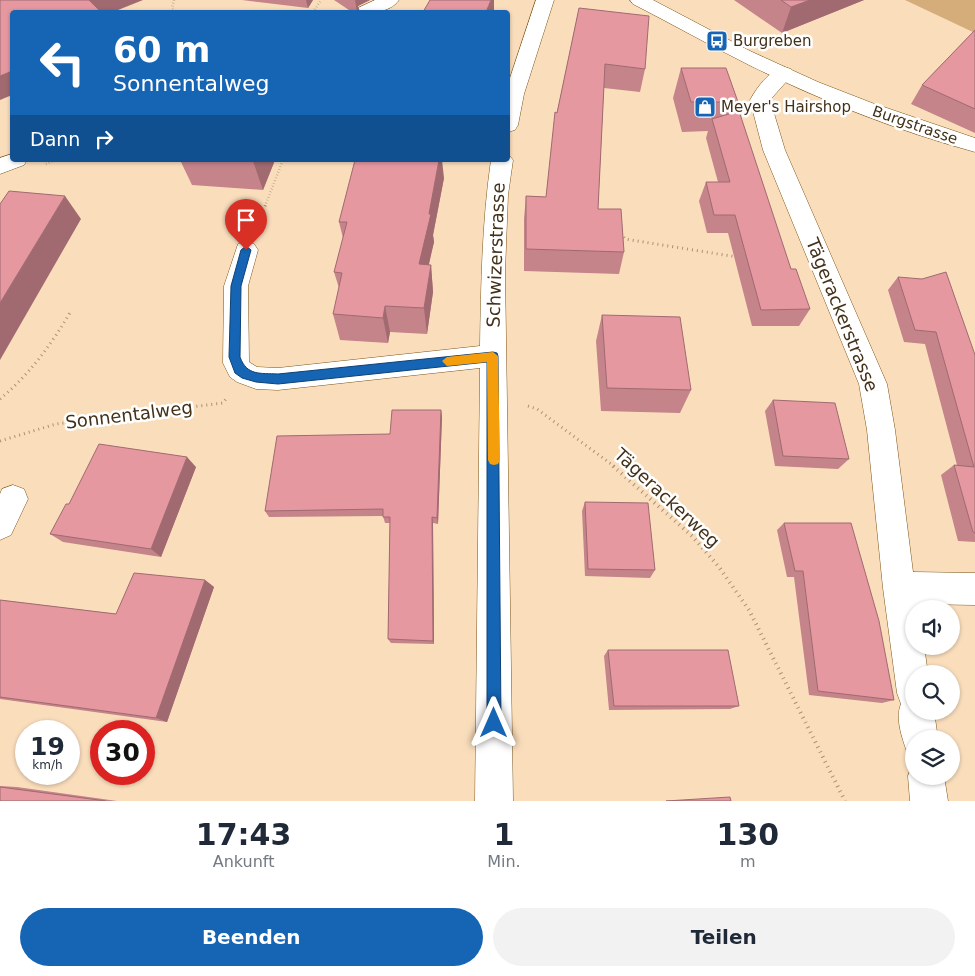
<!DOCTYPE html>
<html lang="de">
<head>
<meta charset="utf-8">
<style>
  body { margin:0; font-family:"DejaVu Sans",sans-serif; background:#f2f2f3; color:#1f2937; height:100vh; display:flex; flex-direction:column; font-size:19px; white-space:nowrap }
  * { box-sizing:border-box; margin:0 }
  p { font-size:16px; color:#747a83 }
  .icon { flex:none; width:28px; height:28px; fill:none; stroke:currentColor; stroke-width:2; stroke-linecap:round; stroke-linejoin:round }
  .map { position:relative; height:801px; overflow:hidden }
  .sheet { display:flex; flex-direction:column; background:#fff; flex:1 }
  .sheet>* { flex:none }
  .top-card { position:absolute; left:10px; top:10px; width:500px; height:152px; border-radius:5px; box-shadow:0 1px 4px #0004; background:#1565b4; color:#fff; overflow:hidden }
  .controls { position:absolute; left:905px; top:600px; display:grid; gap:10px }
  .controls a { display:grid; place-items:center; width:55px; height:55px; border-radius:50%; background:#fff; box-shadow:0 1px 4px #0004; font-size:25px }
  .speed { position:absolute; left:15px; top:720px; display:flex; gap:10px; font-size:25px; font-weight:700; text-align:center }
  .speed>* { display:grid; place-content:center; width:65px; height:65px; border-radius:50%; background:#fff; box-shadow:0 1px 4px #0004; line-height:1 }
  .speed small { font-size:12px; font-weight:400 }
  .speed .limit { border:8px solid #d22; background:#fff; color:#111 }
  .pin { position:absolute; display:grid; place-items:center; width:42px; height:42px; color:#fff; margin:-51px -21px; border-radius:50% 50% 50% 0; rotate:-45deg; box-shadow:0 0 5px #0007 }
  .pin .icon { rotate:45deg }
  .me { position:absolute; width:55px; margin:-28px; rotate:0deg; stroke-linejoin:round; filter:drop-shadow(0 0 4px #0008) }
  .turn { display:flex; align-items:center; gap:18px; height:105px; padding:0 20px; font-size:22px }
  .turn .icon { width:65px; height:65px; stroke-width:2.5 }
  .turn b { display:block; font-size:35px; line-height:42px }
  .then { display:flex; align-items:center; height:48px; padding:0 20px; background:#0003; gap:10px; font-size:19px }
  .eta { display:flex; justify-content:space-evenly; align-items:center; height:85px; text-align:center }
  .eta b { font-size:30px; font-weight:700; line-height:35px }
  .button { display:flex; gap:10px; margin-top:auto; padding:10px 20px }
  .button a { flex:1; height:58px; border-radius:30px; background:#1565b4; color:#fff; font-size:20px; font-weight:700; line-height:58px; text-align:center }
  .button a+a { background:#f2f2f3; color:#1f2937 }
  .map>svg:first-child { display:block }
</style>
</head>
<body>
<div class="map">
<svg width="975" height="801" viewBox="0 0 975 801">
  <rect width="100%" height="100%" fill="#fadebc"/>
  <path fill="#d5ad7a" d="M 905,0 L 975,0 L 975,33 Z"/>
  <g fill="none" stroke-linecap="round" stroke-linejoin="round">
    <g stroke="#7d5518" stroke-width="1">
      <path id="street" d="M 536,0 L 554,0 L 524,94 L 518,125 L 515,130 L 508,132 L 508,84 Z
        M 784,67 L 791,69 L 794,73 L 770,100 L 785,150 L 887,384 L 895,430 L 913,572 L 975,573 L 975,605 L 918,604 L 918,609 L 914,609 L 914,646 L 924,646 L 928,674 L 914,674 L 914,711 L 934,711 L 938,739 L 914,739 L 914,754 L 907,752 C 902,738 895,718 901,704 L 897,693 L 883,588 L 867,430 L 859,384 L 763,150 L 750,100 C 757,87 769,71 784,67 Z
        M 508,154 L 513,160 L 508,195 L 505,272 L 513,801 L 475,801 L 480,368 L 278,390 L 256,389 L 237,382 L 230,377 L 223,363 L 224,286 L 238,244 L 246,241 L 254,244 L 258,250 L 248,286 L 249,362 L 257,367 L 278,368 L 480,346 C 481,284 482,222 491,160 L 508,160 Z
        M 13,485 L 24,489 L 28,499 L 11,535 L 0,540 L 0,494 L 2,489 Z
        M 913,763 L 914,776 L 944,776 L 948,801 L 910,801 L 908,776 Z"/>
    </g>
    <g stroke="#7d5518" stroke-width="1">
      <path id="secondary" d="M 375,0 L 399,0 C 390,13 369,14 355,12 L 358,8 Z
        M 630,0 L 653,0 L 750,51 L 818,82 L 872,103 L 975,138 L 975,152 C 898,131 822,101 751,66 C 711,46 672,24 633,4 Z
        M 12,154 L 12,160 L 27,160 L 24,165 L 0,174 L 0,158 Z"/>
    </g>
    <path stroke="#aa9275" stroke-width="2.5" stroke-dasharray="0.5 2.5" stroke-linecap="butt" d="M 174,0 L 172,8 L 176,12
      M 313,12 L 321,0
      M 46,164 L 55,160
      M 265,206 L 283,160"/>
    <path stroke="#aa9275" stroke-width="3" stroke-dasharray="1 4" stroke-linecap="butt" d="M 258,225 L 266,204
      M 621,233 L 625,239 L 737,257
      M 0,399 C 30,374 51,345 71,311
      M 528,406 L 537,409 L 615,467
      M 0,441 L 56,424 L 223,403 L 226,399"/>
    <path stroke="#aa9275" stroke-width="4" stroke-dasharray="1 4.5" stroke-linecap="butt" d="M 613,466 L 692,536 L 719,567 L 749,610 L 845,801"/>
    <use href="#street" fill="#fff" fill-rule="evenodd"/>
    <use href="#secondary" fill="#fff" fill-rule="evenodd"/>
  </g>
  <path fill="#c5838a" d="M 242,0 L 313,0 L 308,8 Z
    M 334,0 L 370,0 L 358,6 L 360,12 L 352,12 Z
    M 734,0 L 864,0 L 782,33 Z
    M 579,8 L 645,69 L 640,92 L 604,88 L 598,209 L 624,252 L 619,274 L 524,271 L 524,219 L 526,196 L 546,197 L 557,113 Z
    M 975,30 L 975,133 L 911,104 L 922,85 Z
    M 681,68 L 738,102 L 734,112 L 791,269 L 810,309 L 799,326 L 752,326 L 728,233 L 707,233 L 699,201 L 706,182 L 718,182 L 706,138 L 708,131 L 682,132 L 673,98 Z
    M 180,160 L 275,160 L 263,190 L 192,185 Z
    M 444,178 L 433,235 L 434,242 L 428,265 L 431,265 L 433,292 L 427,334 L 390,332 L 388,343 L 340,340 L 333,314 L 339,288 L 334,272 L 343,238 L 339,222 Z
    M 898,277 L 975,355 L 975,542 L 958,541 L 941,475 L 954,465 L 957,465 L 925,344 L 904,342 L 888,290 Z
    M 602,315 L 691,390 L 680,413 L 601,411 L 596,341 Z
    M 773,400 L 849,459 L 838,469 L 775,466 L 765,411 Z
    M 441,410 L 442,417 L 438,524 L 433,523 L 434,644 L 391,643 L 388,639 L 390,523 L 385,523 L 383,516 L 269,517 L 265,511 L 390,434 Z
    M 196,467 L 161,557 L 63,542 L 50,534 L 69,504 Z
    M 585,502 L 655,570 L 650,578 L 585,576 L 582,511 Z
    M 784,523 L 894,700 L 882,703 L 809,695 L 794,577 L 787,577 L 777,530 Z
    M 205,580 L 214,587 L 167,722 L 0,699 L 0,600 L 116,614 Z
    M 608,650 L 739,706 L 730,709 L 609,710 L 604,656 Z
    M 0,786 L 17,787 L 117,801 L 0,801 Z"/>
  <path fill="#a06a70" d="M 88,0 L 143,0 L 113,12 L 94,12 Z
    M 306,0 L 313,0 L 308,8 Z
    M 355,0 L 370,0 L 358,6 L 360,12 L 357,12 Z
    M 491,0 L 494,0 L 494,12 L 486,12 Z
    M 810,0 L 864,0 L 782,33 L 791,7 Z
    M 12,71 L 12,95 L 0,100 L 0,76 Z
    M 254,160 L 275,160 L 263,190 L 253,161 Z
    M 439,160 L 442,160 L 444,178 L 433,235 L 434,242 L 423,291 L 419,264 Z
    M 65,196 L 81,219 L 0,360 L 0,303 Z
    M 431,265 L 433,292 L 427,334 L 424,308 Z
    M 385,306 L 390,332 L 388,343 L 383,318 Z
    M 441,410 L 442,417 L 438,524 L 437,518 Z
    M 187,457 L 196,467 L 161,557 L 151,549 Z
    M 432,517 L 433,523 L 434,644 L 433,641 Z
    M 205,580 L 214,587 L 167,722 L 156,718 Z"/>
  <path fill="#e598a0" stroke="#a06a70" d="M 0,0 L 89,0 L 101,12 L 12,12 L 12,71 L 0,76 Z
    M 430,0 L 491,0 L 486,12 L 423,12 Z
    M 781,0 L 810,0 L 791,7 Z
    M 579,8 L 649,16 L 645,69 L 605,64 L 598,209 L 621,209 L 624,252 L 526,249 L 526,196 L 546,197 L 555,112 L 557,113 Z
    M 975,30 L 975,109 L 922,85 Z
    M 681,68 L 726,68 L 738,102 L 691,102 Z
    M 739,111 L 791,269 L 796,269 L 810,309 L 761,310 L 735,215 L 714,215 L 706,182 L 730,182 L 712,119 Z
    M 235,160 L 254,160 L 253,161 Z
    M 355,160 L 439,160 L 429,214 L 431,214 L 419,264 L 431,265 L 424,308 L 385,306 L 383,318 L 333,314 L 342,273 L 334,272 L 347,222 L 339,222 Z
    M 9,191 L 65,196 L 0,303 L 0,204 Z
    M 946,272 L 975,355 L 975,533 L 973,532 L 954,465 L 974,467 L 936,332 L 915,330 L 898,277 L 922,279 Z
    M 602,315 L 680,317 L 691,390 L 607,388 Z
    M 773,400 L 835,403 L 849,459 L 783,456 Z
    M 392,410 L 441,410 L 437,518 L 432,517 L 433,641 L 388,639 L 390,517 L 383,517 L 383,509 L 265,511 L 277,436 L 390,434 Z
    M 99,444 L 187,457 L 151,549 L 50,534 L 66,504 L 69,504 Z
    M 585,502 L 648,503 L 655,570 L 588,569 Z
    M 784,523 L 851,523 L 879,621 L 894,700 L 818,691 L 803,571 L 795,571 Z
    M 134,573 L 205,580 L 156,718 L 0,697 L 0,600 L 116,614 Z
    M 608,650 L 728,650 L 739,706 L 614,706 Z
    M 0,787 L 106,801 L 0,801 Z
    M 730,797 L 731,801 L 666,801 Z"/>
  <path fill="#1565b4" stroke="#0e4275" d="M 246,246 L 251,250 L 241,286 L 240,357 C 247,376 260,373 278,374 L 493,352 L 497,353 L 498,356 L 501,723 L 499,729 L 494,731 L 489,729 L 487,723 L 487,362 L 278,384 L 256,382 L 242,378 L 235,373 L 229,357 L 231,286 L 241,250 Z"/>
  <path fill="#f59e0b" d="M 493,352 L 498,356 L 500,460 L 498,464 L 494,465 L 490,464 L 488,460 L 487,362 L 447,366 L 442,361 L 447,357 Z"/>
  <defs>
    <g id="bus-square" transform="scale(1.125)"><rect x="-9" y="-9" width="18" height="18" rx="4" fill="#1565b4" stroke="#fff"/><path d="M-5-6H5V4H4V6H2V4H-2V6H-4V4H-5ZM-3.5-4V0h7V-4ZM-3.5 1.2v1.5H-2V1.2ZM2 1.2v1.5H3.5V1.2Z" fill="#fff"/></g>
    <g id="shop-square" transform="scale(1.125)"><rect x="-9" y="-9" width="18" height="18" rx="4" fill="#1565b4" stroke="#fff"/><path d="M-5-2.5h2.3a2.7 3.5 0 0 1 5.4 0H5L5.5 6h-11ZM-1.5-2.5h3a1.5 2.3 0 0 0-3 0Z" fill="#fff"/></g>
  </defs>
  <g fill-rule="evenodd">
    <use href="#bus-square" x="717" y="41"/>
    <use href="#shop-square" x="705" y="107"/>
  </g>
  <g text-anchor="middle" stroke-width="5" stroke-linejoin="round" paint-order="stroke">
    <g font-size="15" fill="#433119" stroke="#fff" text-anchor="start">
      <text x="733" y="46">Burgreben</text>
      <text x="721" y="112">Meyer's Hairshop</text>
    </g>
    <g font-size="15" fill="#433119" stroke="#fff">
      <text transform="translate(915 125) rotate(19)" y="5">Burgstrasse</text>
    </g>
    <g font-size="18" fill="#433119" stroke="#fff">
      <text transform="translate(496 255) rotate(-88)" y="6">Schwizerstrasse</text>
      <text transform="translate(842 315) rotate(68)" y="6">Tägerackerstrasse</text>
      <text transform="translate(129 415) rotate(-7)" y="6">Sonnentalweg</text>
      <text transform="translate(667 498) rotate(43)" y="6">Tägerackerweg</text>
    </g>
  </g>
</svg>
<div class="controls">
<a><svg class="icon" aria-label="sound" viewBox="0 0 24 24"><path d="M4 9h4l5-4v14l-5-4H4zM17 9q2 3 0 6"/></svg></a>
<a><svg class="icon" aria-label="search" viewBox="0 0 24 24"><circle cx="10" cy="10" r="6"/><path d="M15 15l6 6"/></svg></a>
<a><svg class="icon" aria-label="layers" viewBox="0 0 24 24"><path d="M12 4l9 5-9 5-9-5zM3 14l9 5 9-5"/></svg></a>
</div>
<div class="speed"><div>19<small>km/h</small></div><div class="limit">30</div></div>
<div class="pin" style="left:246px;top:250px;background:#d93025"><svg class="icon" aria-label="arrive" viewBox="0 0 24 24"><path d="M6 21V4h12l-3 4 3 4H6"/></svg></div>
<svg class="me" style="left:494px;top:723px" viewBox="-20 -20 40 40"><path d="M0-17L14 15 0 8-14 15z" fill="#1565b4" stroke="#fff" stroke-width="4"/></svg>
<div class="top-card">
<div class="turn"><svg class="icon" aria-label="left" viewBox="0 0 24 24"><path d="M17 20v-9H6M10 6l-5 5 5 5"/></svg><div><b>60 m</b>Sonnentalweg</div></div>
<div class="then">Dann<svg class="icon" aria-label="right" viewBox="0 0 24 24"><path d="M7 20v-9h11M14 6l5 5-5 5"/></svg></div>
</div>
</div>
<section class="sheet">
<div class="eta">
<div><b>17:43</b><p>Ankunft</p></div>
<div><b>1</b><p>Min.</p></div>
<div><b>130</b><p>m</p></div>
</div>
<div class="button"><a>Beenden</a><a>Teilen</a></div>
</section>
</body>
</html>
